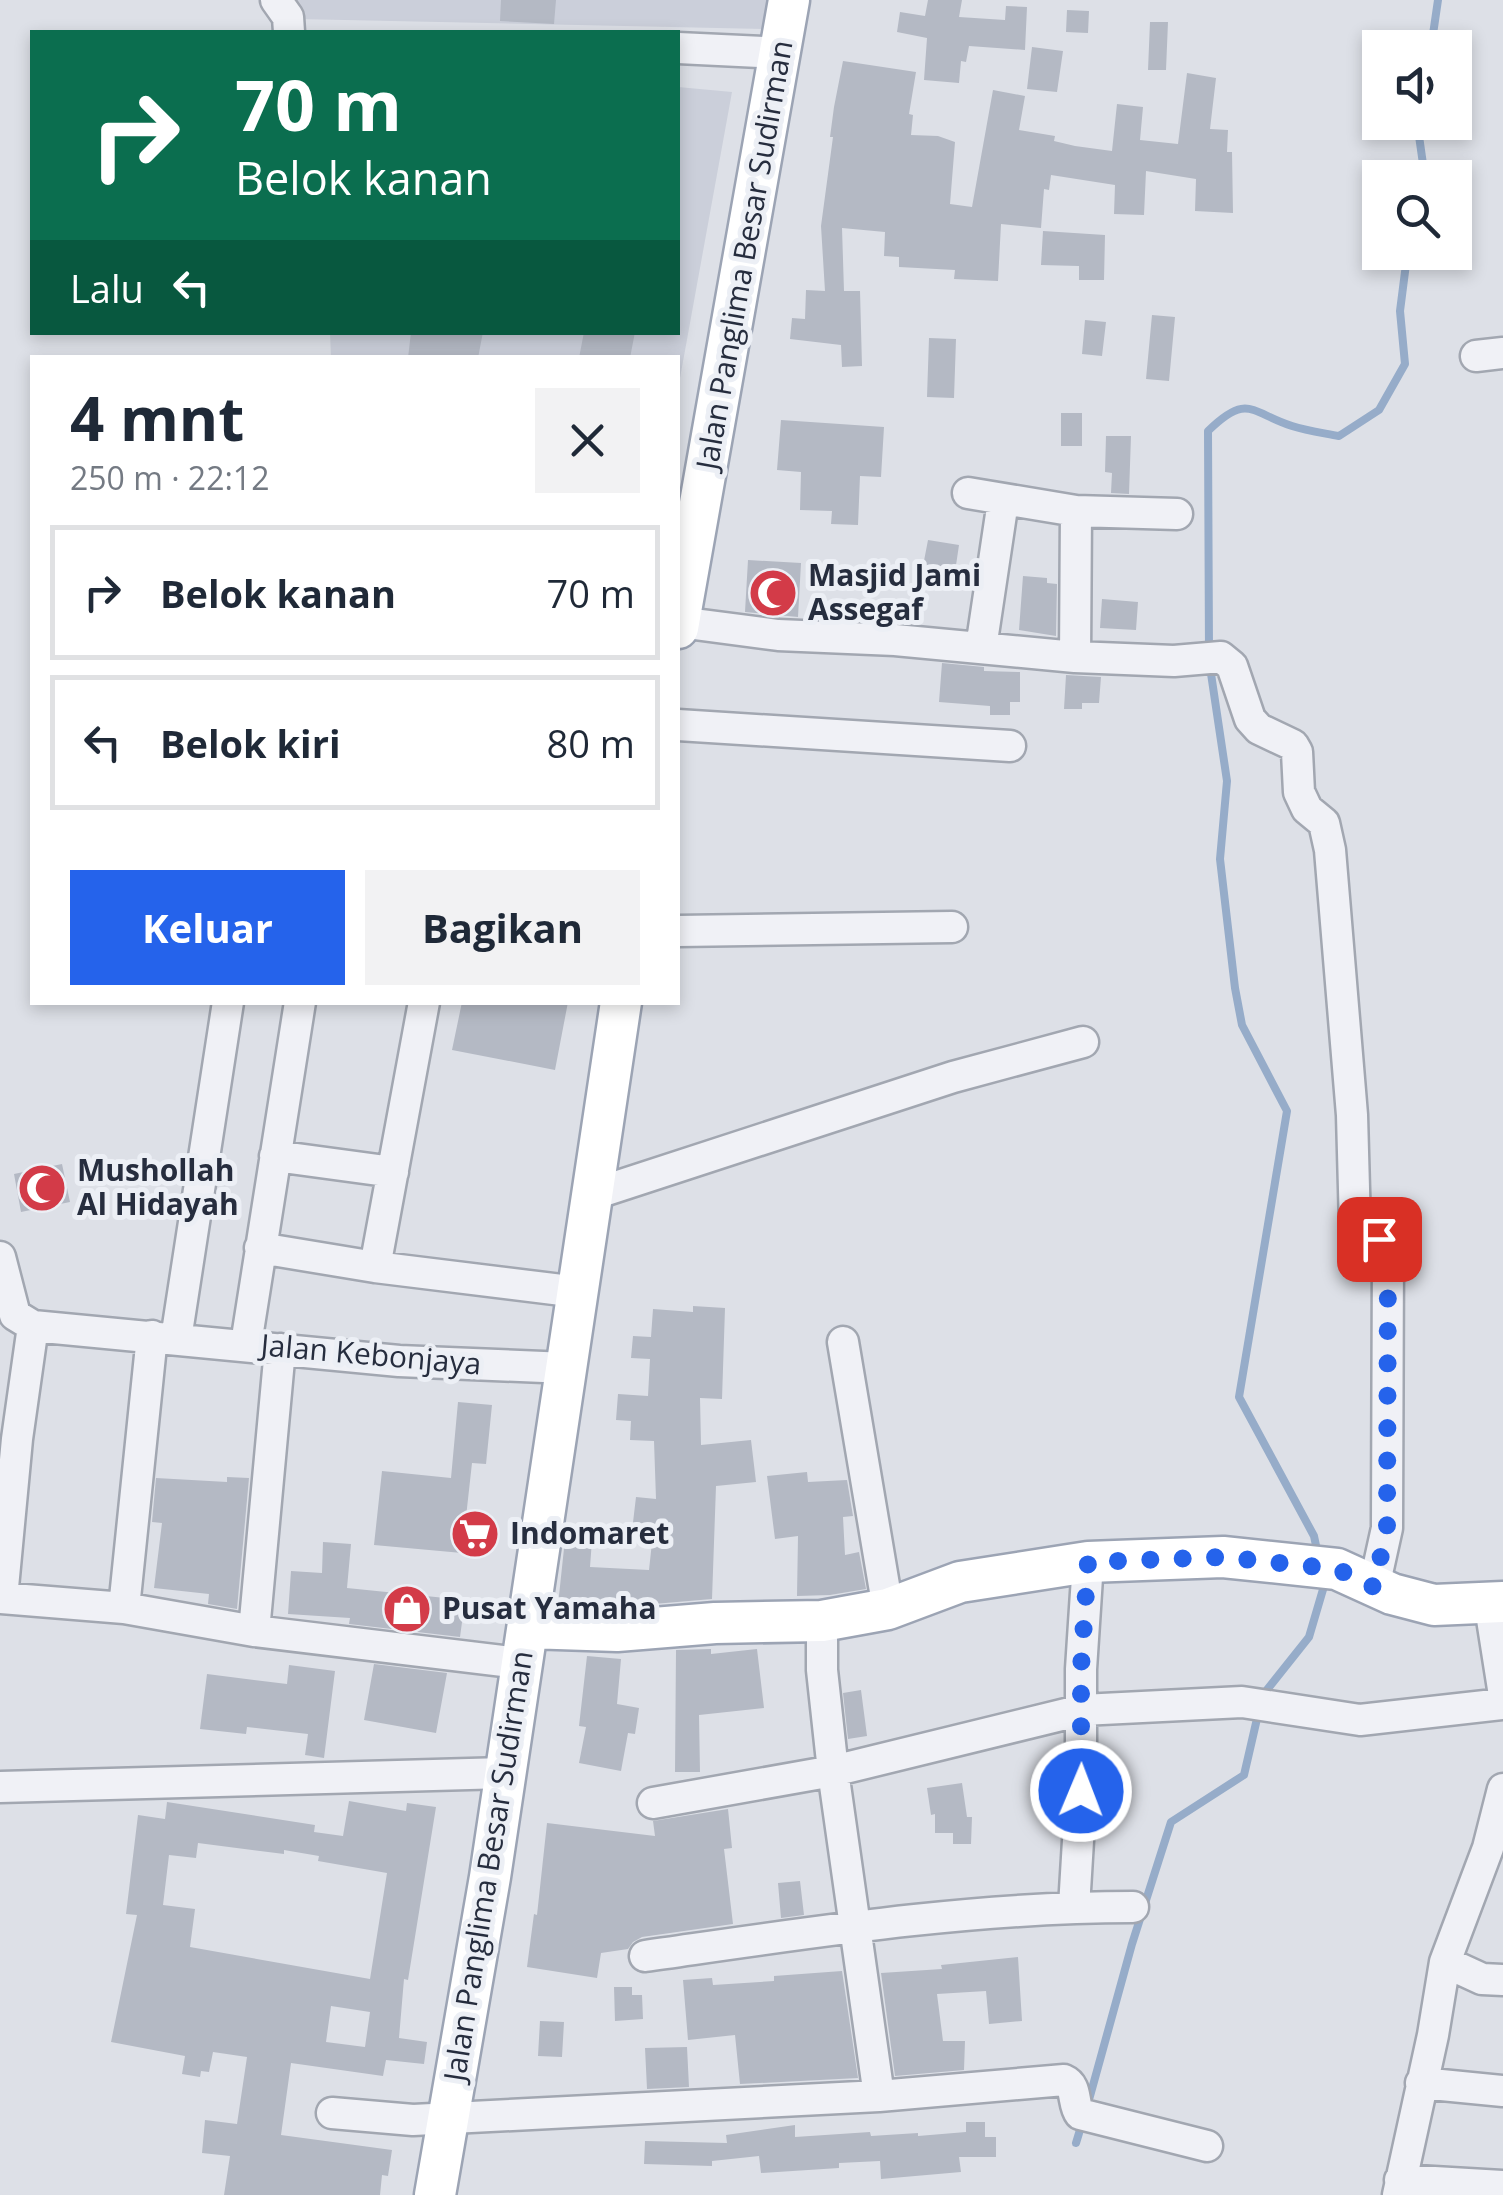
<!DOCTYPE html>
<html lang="id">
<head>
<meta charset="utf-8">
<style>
  body { margin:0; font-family:"Open Sans",sans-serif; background:#f2f2f3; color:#1f2937; height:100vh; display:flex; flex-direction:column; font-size:38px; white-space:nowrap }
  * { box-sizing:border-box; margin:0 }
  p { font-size:32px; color:#747a83 }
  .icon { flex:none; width:55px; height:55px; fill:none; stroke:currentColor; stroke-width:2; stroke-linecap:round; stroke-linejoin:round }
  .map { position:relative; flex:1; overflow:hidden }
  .details { position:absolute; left:30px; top:355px; width:650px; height:650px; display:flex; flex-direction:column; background:#fff; border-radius:0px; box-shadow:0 5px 15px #0003 }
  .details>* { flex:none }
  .hud { position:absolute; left:30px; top:30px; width:650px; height:305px; border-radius:0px; box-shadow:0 5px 15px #0003; background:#0b6e4f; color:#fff; overflow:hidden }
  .controls { position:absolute; left:1362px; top:30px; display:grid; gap:20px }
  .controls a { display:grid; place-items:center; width:110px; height:110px; border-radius:0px; background:#fff; box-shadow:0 5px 15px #0003; font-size:50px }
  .pin { position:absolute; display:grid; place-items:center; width:85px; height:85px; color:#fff; margin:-42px; border-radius:20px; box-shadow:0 5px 15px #0006 }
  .me { position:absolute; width:110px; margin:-55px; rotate:1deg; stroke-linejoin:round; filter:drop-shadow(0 0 8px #0008) }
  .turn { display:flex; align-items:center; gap:35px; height:210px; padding:0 40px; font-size:45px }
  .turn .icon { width:130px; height:130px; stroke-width:2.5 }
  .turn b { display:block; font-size:70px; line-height:85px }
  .then { display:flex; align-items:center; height:95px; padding:0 40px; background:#0003; gap:20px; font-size:38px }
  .round { display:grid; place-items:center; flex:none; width:105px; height:105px; border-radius:0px; background:#f2f2f3 }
  .summary { display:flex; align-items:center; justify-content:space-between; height:170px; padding:0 40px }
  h1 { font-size:60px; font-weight:700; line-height:75px }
  .primary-button { display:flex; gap:20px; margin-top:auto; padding:20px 40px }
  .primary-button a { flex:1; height:115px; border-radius:0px; background:#2563eb; color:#fff; font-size:40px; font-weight:700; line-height:115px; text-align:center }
  .primary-button a+a { background:#f2f2f3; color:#1f2937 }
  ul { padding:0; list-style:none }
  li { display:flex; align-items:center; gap:30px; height:135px; margin:0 20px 15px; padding:0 20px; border:5px solid #e0e1e3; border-radius:0px }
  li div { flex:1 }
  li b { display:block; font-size:38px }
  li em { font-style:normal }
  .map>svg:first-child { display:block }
</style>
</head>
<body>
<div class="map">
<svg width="1503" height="2195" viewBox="0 0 1503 2195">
  <rect width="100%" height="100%" fill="#dde0e7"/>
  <path fill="#cbcfda" d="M 295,0 L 770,0 L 765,29 L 298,19 Z
    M 678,87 L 732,92 L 678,389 L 678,358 L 331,357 L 330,333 L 678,332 Z"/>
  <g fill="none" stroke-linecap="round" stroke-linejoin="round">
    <path stroke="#96acc9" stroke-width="8" d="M 1431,48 L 1438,0
      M 1417,122 L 1425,178
      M 1209,653 L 1208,431 C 1248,392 1251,413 1292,426 C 1307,431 1324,433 1339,436 L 1379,410 L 1405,364 L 1400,311 L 1406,264 L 1411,252
      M 1210,667 L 1227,781 L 1220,859 L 1235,988 L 1242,1025 L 1287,1111 L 1239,1397 L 1314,1536 L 1318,1555
      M 1262,1696 L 1309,1637 L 1324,1586 L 1323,1579
      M 1087,2107 L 1132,1944 L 1171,1822 L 1244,1775 L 1259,1710
      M 1076,2143 L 1083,2120"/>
  </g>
  <path fill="#b4b9c4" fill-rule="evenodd" d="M 501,0 L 556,0 L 554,24 L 500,21 Z
    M 928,0 L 962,0 L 959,17 L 1005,20 L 1006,6 L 1027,7 L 1025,50 L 969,46 L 966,62 L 961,61 L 959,83 L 924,80 L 927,38 L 897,32 L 900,12 L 925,16 Z
    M 1067,10 L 1089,11 L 1088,33 L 1066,32 Z
    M 1150,22 L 1168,22 L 1166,70 L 1148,70 Z
    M 1032,47 L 1063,51 L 1057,92 L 1027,89 Z
    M 843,61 L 916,72 L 909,114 L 913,115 L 911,135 L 938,136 L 955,142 L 950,204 L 972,207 L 993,90 L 1025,96 L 1019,130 L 1055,136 L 1054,141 L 1075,146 L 1112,151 L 1117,104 L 1143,107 L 1140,140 L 1178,144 L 1187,73 L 1216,78 L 1210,129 L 1228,130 L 1227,152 L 1232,152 L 1233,213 L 1195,211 L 1196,179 L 1146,171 L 1144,215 L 1114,214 L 1115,185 L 1051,175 L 1049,190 L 1044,189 L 1041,228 L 1001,224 L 998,281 L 954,279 L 955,270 L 899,267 L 899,257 L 884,256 L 885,232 L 842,228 L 844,291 L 860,291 L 862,366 L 842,367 L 841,345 L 790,339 L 792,318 L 805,319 L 806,290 L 825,291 L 821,226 L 833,137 L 830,137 L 834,107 Z
    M 1043,231 L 1105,235 L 1104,280 L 1079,280 L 1079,266 L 1041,265 Z
    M 1152,315 L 1175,317 L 1169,381 L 1146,379 Z
    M 1085,320 L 1106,322 L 1102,356 L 1082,354 Z
    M 411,332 L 483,332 L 478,358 L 408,358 Z
    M 584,332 L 635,332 L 630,358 L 579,358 Z
    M 929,338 L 956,339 L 954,398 L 927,397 Z
    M 1061,413 L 1082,413 L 1082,446 L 1061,446 Z
    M 781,420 L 884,427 L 881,477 L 860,476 L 858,525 L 831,524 L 832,511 L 800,510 L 801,472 L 777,470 Z
    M 1106,436 L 1131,436 L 1129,494 L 1111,493 L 1112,473 L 1105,472 Z
    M 928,540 L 959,545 L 955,572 L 923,566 Z
    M 748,560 L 801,563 L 798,617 L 745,612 Z
    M 1023,576 L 1047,578 L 1047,583 L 1057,584 L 1056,636 L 1019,630 Z
    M 1102,599 L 1138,602 L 1136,630 L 1100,628 Z
    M 942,663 L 984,667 L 984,671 L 1020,672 L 1020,702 L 1010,702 L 1010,715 L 990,715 L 990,706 L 939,702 Z
    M 1066,675 L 1101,677 L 1099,703 L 1082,703 L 1082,709 L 1064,709 Z
    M 462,1002 L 568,1002 L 555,1070 L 452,1050 Z
    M 62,1164 L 70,1202 L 21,1212 L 14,1174 Z
    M 693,1306 L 725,1308 L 722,1399 L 700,1398 L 701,1445 L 751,1440 L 756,1482 L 716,1486 L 712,1599 L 642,1605 L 558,1605 L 565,1539 L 592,1540 L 590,1567 L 649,1570 L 653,1533 L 632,1531 L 636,1497 L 656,1499 L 654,1441 L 630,1440 L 631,1421 L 616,1420 L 618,1394 L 648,1396 L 650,1359 L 631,1358 L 633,1336 L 651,1337 L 653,1309 L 693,1312 Z
    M 458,1402 L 492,1405 L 486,1464 L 472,1463 L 462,1553 L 374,1545 L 382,1471 L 451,1478 Z
    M 807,1472 L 808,1482 L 847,1480 L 853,1516 L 843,1517 L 845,1555 L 859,1552 L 866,1589 L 830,1595 L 797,1596 L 798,1536 L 775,1539 L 767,1476 Z
    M 227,1477 L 249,1478 L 237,1609 L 208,1604 L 209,1594 L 154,1588 L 162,1523 L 152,1522 L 156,1478 L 227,1482 Z
    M 323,1542 L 351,1544 L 347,1588 L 465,1600 L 460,1637 L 349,1624 L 350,1618 L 288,1614 L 291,1571 L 322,1573 Z
    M 711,1649 L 711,1654 L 757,1649 L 764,1708 L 699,1715 L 700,1772 L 675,1772 L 676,1650 Z
    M 587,1656 L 621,1659 L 617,1704 L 639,1708 L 635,1734 L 628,1733 L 621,1771 L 579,1763 L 586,1727 L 579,1726 Z
    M 374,1664 L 447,1673 L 436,1733 L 364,1720 Z
    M 289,1665 L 335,1671 L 324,1758 L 305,1755 L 308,1734 L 247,1727 L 246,1734 L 200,1729 L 207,1674 L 287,1684 Z
    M 861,1690 L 867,1736 L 848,1739 L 843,1693 Z
    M 962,1783 L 967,1817 L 972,1817 L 971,1844 L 953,1844 L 953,1833 L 935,1833 L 935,1814 L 931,1815 L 927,1788 Z
    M 349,1801 L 406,1811 L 407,1803 L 436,1807 L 408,1980 L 404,1979 L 399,2038 L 427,2042 L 424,2064 L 386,2060 L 383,2076 L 291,2063 L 281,2135 L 392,2150 L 388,2176 L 382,2175 L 380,2195 L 224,2195 L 230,2156 L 202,2153 L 205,2120 L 237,2124 L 247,2057 L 213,2052 L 209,2072 L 201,2071 L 200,2077 L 182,2074 L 185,2056 L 111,2042 L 137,1915 L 126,1914 L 138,1815 L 165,1819 L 167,1802 L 315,1825 L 314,1832 L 343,1836 ZM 198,1843 L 284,1854 L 284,1850 L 319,1856 L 318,1861 L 387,1873 L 370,1979 L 190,1947 L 195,1909 L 163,1905 L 169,1855 L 196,1858 ZM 331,2006 L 370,2012 L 365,2047 L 326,2042 Z
    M 728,1809 L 732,1848 L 724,1849 L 733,1924 L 642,1937 L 633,1942 L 628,1949 L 601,1953 L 597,1978 L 527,1967 L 534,1914 L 537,1915 L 547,1823 L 655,1836 L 653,1821 Z
    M 800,1881 L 804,1915 L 781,1918 L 778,1883 Z
    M 1018,1957 L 1022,2021 L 989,2024 L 986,1991 L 937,1994 L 943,2041 L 965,2041 L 964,2070 L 895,2076 L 881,1973 L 942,1969 L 941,1965 Z
    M 842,1971 L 858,2078 L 740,2084 L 735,2035 L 688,2040 L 683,1980 L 712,1978 L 713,1985 L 774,1981 L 774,1976 Z
    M 614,1987 L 632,1987 L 632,1995 L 642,1995 L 643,2019 L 615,2021 Z
    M 540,2021 L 564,2022 L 562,2057 L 538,2056 Z
    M 687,2047 L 689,2087 L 647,2089 L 645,2048 Z
    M 966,2122 L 985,2122 L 985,2137 L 996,2137 L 996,2157 L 959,2157 L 961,2172 L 881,2179 L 880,2161 L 839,2163 L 839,2168 L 761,2173 L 759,2156 L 712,2161 L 712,2166 L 644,2164 L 645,2141 L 727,2143 L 726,2135 L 795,2125 L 795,2137 L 870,2132 L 871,2136 L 918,2133 L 918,2136 L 966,2132 Z"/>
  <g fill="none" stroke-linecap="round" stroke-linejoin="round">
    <g stroke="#a2a7b1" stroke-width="35">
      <path id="minor" d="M 276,0 L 288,17 L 289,32
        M 678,48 L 782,53
        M 1476,356 L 1503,353
        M 968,493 L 1076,511 L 1177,514
        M 679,622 L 778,635 L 895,640 L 1075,657 L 1174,661 L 1221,657 L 1232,666 L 1250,719 L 1259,729 L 1293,745 L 1297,752 L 1299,792 L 1307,809 L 1324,823 L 1330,850 L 1352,1115 L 1355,1226 L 1364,1234 L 1386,1243 L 1388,1248 L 1387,1528 L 1374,1587
        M 981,648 L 1003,501
        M 1075,657 L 1076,511
        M 678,725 L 1010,746
        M 678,931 L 952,927
        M 275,1156 L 393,1172
        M 594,1194 L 953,1077 L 1083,1042
        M 260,1248 L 375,1267 L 578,1292
        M 0,1257 L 15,1315 L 33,1326 L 399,1361 L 567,1368
        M 375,1267 L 424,1002
        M 176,1339 L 228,1002
        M 843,1342 L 888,1609
        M 246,1344 L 300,1002
        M 0,1598 L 124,1608 L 254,1631 L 519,1663
        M 2,1598 L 17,1439 L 33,1326
        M 1489,1600 L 1503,1689
        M 124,1608 L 152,1336
        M 822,1621 L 822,1670 L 833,1771 L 879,2096
        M 254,1631 L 280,1349
        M 0,1787 L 505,1773
        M 653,1803 L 833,1771 L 1082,1710 L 1242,1702 L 1360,1720 L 1503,1704
        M 1074,1907 L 1081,1791 L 1081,1669 L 1088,1562
        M 645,1956 C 807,1933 970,1907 1133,1907
        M 1445,1962 L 1482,1979 L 1503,1980
        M 1421,2083 L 1503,2091
        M 332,2113 L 413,2120 L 879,2096 L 1064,2080 C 1078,2086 1072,2104 1080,2114 L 1207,2146
        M 1400,2180 L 1503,2186
        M 1398,2195 L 1433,2035 L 1445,1962 L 1488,1848 L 1503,1789"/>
    </g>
    <g stroke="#9ca4b4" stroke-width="45">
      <path id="major" d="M 678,628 L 789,0
        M 528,1628 L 617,1631 L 715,1623 L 822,1621 L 888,1609 L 960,1582 L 1088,1562 L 1223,1557 L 1337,1569 L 1392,1594 L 1434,1605 L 1503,1602
        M 435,2195 L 490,1877 L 621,1002"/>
    </g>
    <use href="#minor" stroke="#f0f1f6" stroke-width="30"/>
    <use href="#major" stroke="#fff" stroke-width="40"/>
  </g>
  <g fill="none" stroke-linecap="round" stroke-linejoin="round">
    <path stroke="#2563eb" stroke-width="18" stroke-dasharray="0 32.4" d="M 1081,1791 L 1081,1668 L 1088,1562 L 1223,1557 L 1337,1569 L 1374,1587 L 1387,1528 L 1388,1248 L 1379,1239"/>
  </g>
  <defs>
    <g id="mosque-disc" transform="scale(2.5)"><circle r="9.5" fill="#d33b48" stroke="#eceff5"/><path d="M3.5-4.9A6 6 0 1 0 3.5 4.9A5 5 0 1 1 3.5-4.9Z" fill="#fff"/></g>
    <g id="supermarket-disc" transform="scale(2.5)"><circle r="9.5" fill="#d33b48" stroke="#eceff5"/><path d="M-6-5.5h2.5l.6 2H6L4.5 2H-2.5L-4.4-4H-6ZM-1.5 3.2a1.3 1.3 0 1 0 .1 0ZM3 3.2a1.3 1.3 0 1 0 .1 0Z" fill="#fff"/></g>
    <g id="shop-disc" transform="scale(2.5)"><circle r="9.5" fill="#d33b48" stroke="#eceff5"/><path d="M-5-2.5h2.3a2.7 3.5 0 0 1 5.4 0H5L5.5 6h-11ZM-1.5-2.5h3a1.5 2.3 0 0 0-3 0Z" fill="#fff"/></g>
  </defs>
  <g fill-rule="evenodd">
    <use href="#mosque-disc" x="773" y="593"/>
    <use href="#mosque-disc" x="42" y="1188"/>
    <use href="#supermarket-disc" x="475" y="1534"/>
    <use href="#shop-disc" x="407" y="1609"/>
  </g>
  <g text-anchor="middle" stroke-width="10" stroke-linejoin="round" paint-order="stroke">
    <g font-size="30" fill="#262d3e" stroke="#eceff5">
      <text transform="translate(745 255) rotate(-80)" y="10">Jalan Panglima Besar Sudirman</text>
      <text transform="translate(371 1355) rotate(5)" y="10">Jalan Kebonjaya</text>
      <text transform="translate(489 1866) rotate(-81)" y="10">Jalan Panglima Besar Sudirman</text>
    </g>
    <g font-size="30" font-weight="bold" fill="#262d3e" stroke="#eceff5" text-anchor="start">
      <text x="808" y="586">Masjid Jami<tspan x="808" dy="34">Assegaf</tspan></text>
      <text x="77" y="1181">Mushollah<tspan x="77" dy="34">Al Hidayah</tspan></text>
      <text x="510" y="1544">Indomaret</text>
      <text x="442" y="1619">Pusat Yamaha</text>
    </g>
  </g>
</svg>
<div class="controls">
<a><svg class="icon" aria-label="sound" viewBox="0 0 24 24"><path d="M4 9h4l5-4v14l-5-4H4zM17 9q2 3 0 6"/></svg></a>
<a><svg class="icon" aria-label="search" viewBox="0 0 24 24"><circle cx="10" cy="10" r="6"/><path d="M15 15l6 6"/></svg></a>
</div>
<div class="pin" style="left:1379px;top:1239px;background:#d93025"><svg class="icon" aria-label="arrive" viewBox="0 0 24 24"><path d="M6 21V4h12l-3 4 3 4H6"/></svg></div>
<svg class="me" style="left:1081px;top:1791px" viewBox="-20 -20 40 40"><circle r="17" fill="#2563eb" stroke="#fff" stroke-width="3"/><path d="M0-11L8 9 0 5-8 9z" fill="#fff"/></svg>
<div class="hud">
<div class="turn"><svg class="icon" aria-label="right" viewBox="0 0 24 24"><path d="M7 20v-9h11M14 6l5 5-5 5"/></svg><div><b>70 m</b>Belok kanan</div></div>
<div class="then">Lalu<svg class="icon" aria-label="left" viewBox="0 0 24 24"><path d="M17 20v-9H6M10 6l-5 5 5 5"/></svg></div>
</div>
<section class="details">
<div class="summary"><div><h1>4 mnt</h1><p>250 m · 22:12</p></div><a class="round"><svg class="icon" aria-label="close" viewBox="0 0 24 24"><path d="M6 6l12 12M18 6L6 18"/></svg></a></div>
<ul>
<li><svg class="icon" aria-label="right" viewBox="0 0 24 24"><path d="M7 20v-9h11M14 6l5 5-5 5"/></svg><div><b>Belok kanan</b></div><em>70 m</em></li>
<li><svg class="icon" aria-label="left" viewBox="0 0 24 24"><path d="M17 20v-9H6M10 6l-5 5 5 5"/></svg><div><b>Belok kiri</b></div><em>80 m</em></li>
</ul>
<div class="primary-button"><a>Keluar</a><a>Bagikan</a></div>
</section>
</div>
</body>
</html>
